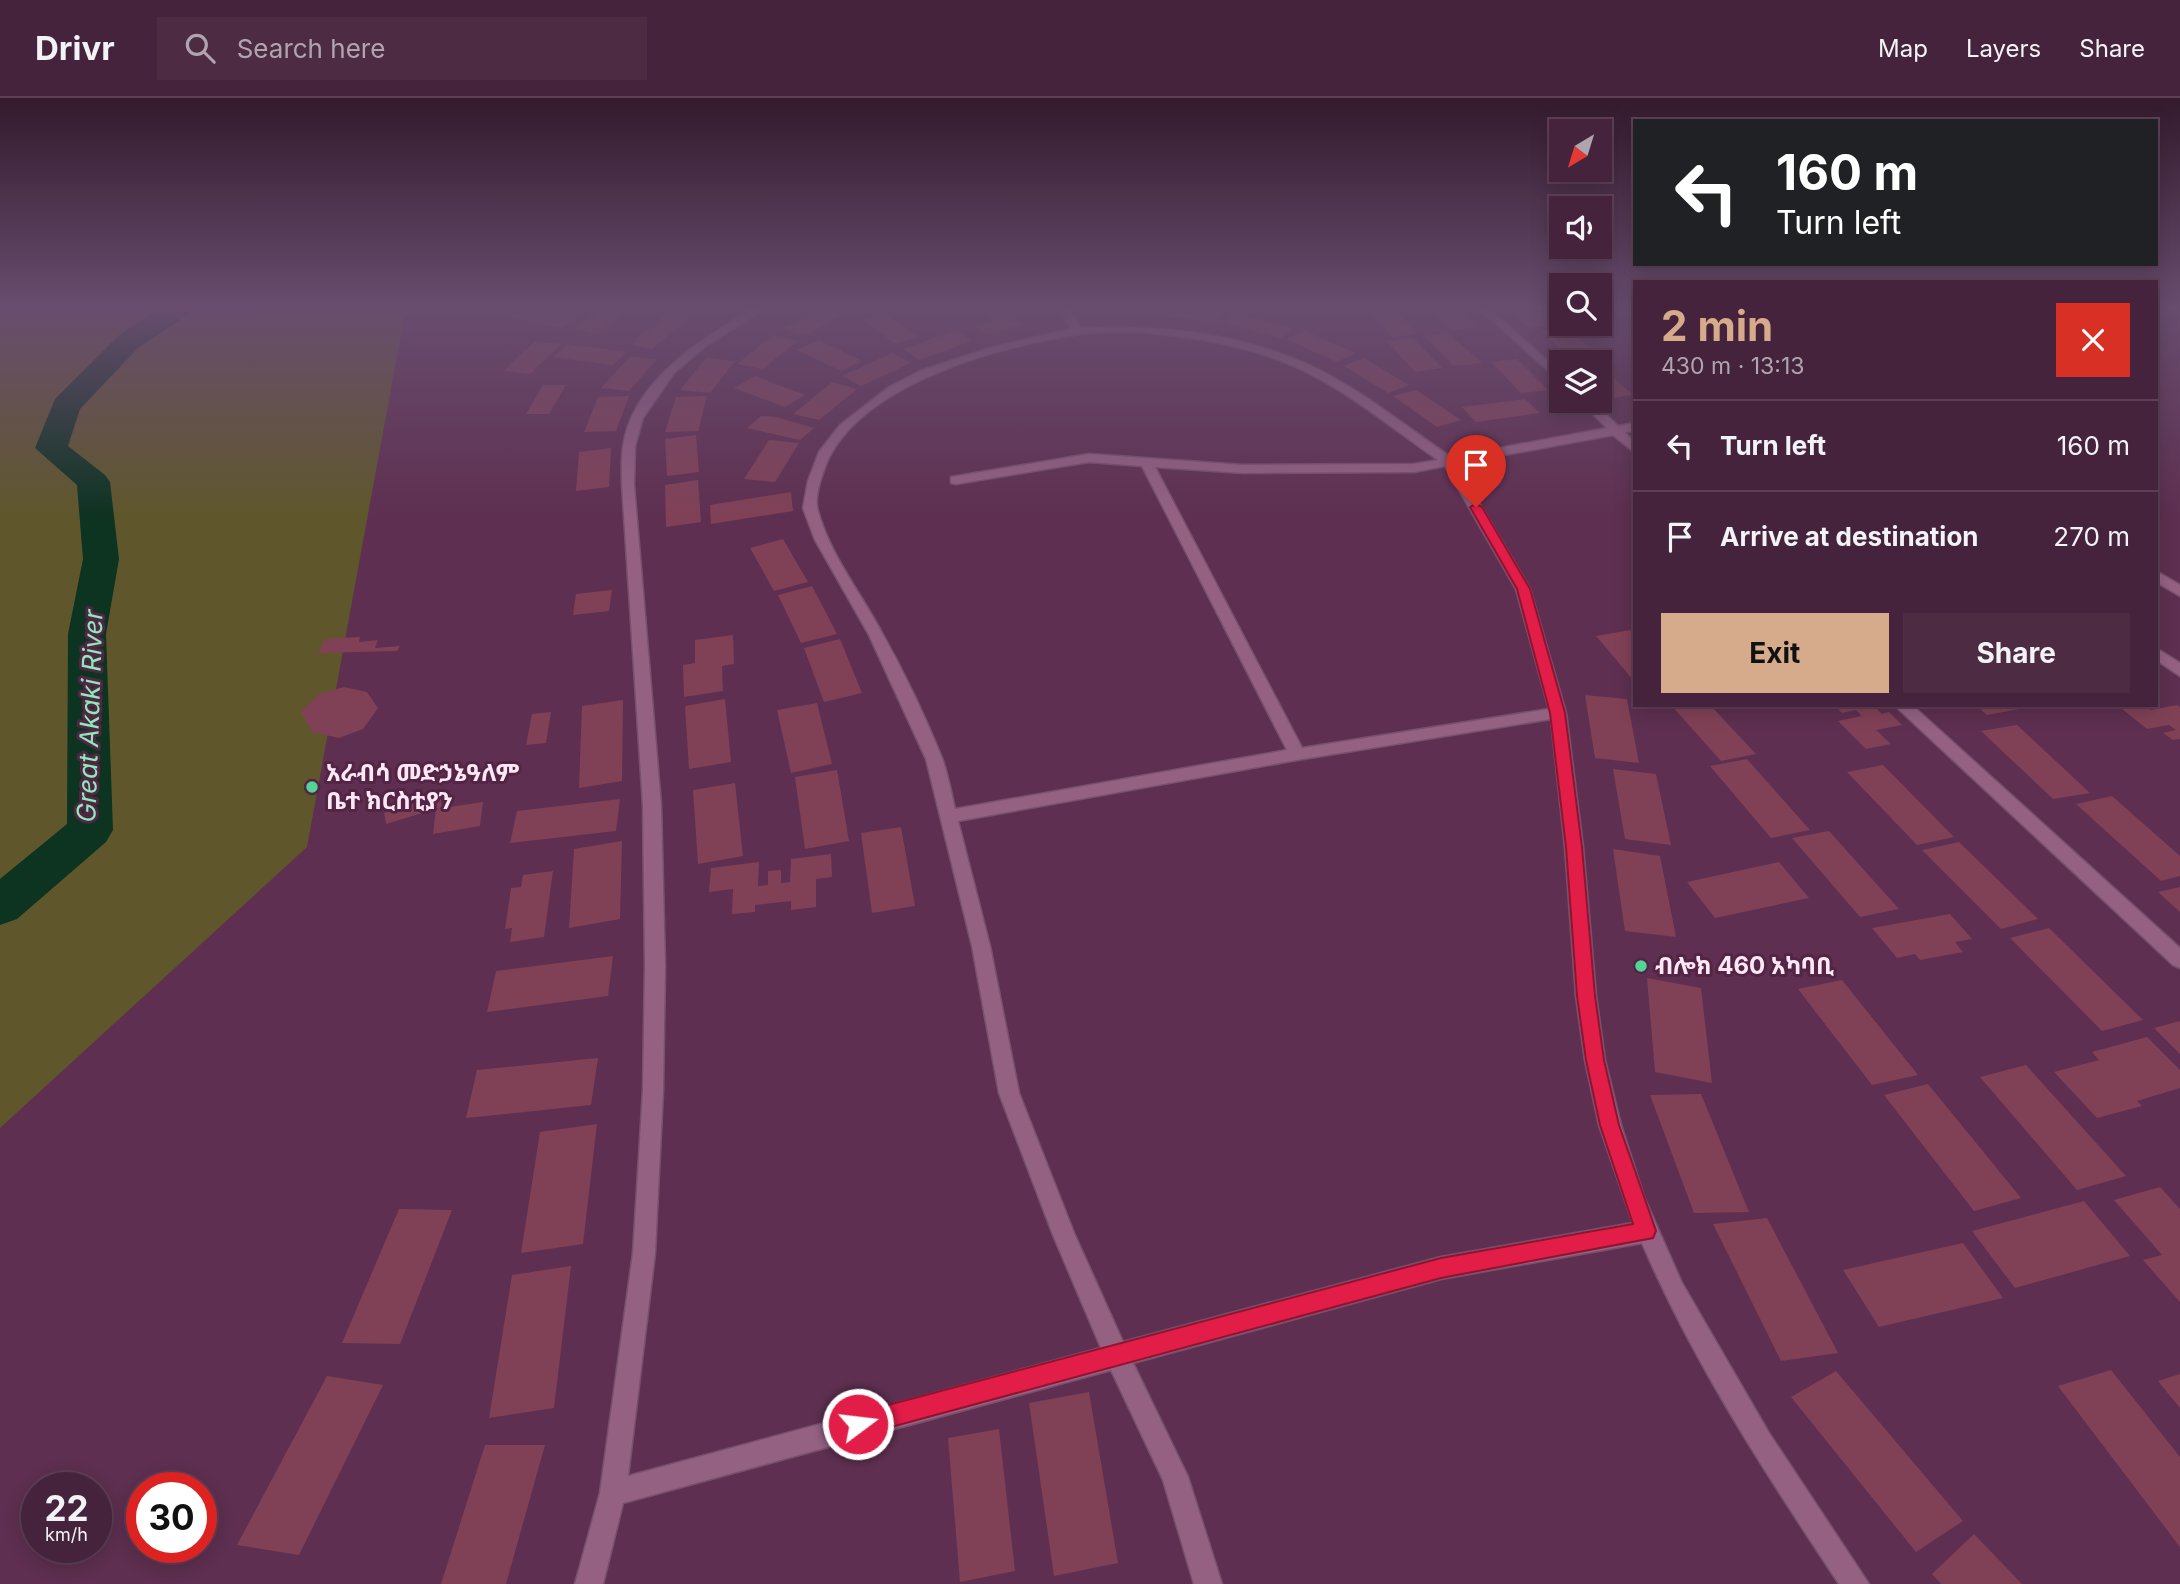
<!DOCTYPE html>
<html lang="en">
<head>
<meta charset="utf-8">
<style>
  body { margin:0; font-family:Inter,"Noto Sans Ethiopic",sans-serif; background:#4d2b43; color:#f1f3f6; height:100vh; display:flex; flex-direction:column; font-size:26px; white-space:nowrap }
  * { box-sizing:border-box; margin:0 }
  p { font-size:23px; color:#b0a4af }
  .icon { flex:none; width:38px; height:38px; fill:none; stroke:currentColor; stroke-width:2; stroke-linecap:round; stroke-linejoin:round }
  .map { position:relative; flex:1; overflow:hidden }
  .drawer { position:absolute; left:1633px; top:182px; width:525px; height:427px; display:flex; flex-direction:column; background:#46233c; border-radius:0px; box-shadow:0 4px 18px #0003,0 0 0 2px #5e4056 }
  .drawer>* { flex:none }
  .hud { position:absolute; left:1633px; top:21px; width:525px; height:147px; border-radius:0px; box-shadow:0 4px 18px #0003,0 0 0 2px #5e4056; background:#202124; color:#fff; overflow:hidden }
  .needle { width:46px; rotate:218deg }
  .fabs { position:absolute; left:1549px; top:21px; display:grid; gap:14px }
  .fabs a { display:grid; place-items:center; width:63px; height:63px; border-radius:0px; background:#46233c; box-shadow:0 4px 18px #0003,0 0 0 2px #5e4056; font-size:35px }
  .speed { position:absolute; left:21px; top:1374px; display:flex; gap:14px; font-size:35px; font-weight:700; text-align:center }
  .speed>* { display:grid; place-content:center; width:91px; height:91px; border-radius:50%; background:#46233c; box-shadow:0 4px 18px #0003,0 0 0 2px #5e4056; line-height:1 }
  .speed small { font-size:18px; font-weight:400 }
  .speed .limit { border:10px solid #d22; background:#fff; color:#111 }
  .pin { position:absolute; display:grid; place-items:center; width:60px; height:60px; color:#fff; margin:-72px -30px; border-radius:50% 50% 50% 0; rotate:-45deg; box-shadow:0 0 7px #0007 }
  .pin .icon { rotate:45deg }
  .me { position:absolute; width:77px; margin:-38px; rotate:75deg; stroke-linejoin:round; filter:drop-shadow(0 0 5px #0008) }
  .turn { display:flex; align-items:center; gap:24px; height:147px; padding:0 28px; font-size:32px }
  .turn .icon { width:91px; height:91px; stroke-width:2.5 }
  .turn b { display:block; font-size:49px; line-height:60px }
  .round { display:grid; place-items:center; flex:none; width:74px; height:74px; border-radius:0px; background:#4d2b43 }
  .head { display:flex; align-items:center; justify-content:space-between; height:119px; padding:0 28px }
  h1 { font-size:42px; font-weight:700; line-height:52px; color:#d6ab8b }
  .button { display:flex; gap:14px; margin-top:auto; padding:14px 28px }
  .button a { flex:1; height:80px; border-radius:0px; background:#d6ab8b; color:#111; font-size:28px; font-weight:700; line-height:80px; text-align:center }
  .button a+a { background:#4d2b43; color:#f1f3f6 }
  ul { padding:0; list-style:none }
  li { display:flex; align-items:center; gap:21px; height:91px; padding:0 28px; border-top:2px solid #5e4056 }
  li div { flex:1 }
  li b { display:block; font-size:26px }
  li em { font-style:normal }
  header { display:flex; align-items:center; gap:42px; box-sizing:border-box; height:98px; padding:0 35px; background:#46233c; border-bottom:2px solid #5e4056 }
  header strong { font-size:33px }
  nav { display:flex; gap:38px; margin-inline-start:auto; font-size:24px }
  .search { width:490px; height:63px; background:#4d2b43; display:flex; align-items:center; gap:18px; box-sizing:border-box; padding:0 24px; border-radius:0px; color:#b0a4af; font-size:26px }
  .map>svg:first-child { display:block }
</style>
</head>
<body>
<header>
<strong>Drivr</strong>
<div class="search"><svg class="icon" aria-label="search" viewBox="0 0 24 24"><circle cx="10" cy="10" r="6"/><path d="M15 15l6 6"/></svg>Search here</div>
<nav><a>Map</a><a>Layers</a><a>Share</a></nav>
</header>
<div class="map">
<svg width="2180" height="1486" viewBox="0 0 2180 1486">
  <rect width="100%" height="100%" fill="#5e2f50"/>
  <path fill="#5f572b" d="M 0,211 L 423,211 L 404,220 L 307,749 L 0,1030 Z"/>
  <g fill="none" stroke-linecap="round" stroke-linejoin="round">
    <path fill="#0d3321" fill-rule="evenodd" d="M 158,211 L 191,211 L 187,217 L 138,250 L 80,311 L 68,348 L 105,377 L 110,384 L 119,461 L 106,536 L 113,732 L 106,744 L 17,821 L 0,827 L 0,781 L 67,726 L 68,536 L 83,461 L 77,387 L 35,350 L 55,301 L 118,238 Z"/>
  </g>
  <path fill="#804156" d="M 522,211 L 542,211 L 579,219 L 561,230 L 509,219 Z
    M 603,211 L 631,211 L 596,236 L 574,231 Z
    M 690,211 L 723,211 L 708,218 Z
    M 821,211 L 837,211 L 847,215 L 803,238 L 783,230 Z
    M 1006,211 L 1028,211 L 1032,215 L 1014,219 L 1023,227 L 984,236 L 975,228 L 994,223 L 987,216 Z
    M 1159,211 L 1206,211 L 1223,213 L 1218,225 L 1156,217 Z
    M 1287,211 L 1336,211 L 1337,213 L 1292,218 Z
    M 1367,211 L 1394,211 L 1417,236 L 1392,239 Z
    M 1431,211 L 1459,211 L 1478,229 L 1453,232 Z
    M 1507,211 L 1536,211 L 1554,226 L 1529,230 Z
    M 673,215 L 692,218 L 652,251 L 632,247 L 638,242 L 634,241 L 660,225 L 656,224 L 663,218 L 668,219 Z
    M 884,215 L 919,239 L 896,246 L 862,222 Z
    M 1236,215 L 1293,230 L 1282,241 L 1224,225 Z
    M 1566,229 L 1601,259 L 1574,263 L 1540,232 Z
    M 956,232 L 972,243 L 919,262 L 903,251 Z
    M 1305,233 L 1355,255 L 1337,264 L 1286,241 Z
    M 1448,235 L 1482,265 L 1454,268 L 1424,238 Z
    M 773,237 L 798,243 L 762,271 L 737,266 Z
    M 1413,240 L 1442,270 L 1415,274 L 1387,243 Z
    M 819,242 L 862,263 L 841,273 L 797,252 Z
    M 535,243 L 561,246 L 530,276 L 503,273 Z
    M 568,246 L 627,254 L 613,267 L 553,259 Z
    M 892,255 L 911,265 L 861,288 L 842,278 Z
    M 630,259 L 657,261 L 629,293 L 601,290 Z
    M 706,260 L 735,263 L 710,295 L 680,292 Z
    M 1364,260 L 1409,287 L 1388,295 L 1344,268 Z
    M 1517,261 L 1548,292 L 1521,295 L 1491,264 Z
    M 1600,268 L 1633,297 L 1606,301 L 1600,295 Z
    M 755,278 L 805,297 L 785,309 L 734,290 Z
    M 832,284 L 857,291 L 819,322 L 793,316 Z
    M 543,287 L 566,287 L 549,316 L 526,316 Z
    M 1416,292 L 1461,322 L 1437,329 L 1393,298 Z
    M 629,298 L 616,333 L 584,334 L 598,299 Z
    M 707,298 L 698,333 L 665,334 L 676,299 Z
    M 1525,301 L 1540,315 L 1476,324 L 1462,309 Z
    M 761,318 L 776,319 L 814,330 L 800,342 L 747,330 Z
    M 696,337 L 699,374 L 667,378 L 665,341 Z
    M 769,342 L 799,345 L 775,384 L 744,381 Z
    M 611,350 L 609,389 L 576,393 L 579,354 Z
    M 698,382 L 701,424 L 666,429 L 665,387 Z
    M 791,394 L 793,413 L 711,426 L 710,407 Z
    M 783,441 L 808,484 L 774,493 L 750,450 Z
    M 812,488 L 837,536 L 801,545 L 778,497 Z
    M 612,492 L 609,513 L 573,517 L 576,496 Z
    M 1630,532 L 1634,537 L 1634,583 L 1596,538 Z
    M 733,537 L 734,566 L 722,568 L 723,593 L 684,599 L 683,567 L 695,565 L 695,542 Z
    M 360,539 L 359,544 L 378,542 L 375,550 L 400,548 L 397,553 L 318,555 L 325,541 Z
    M 840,541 L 862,595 L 824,604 L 804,550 Z
    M 344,589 L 367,594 L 378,610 L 363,631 L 339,640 L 312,634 L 301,614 L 319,596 Z
    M 1585,597 L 1627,601 L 1639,665 L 1595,660 Z
    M 725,601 L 731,664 L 689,671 L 685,608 Z
    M 623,602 L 622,683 L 579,690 L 582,608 Z
    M 817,605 L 832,666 L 791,675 L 777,612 Z
    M 1671,607 L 1710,607 L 1756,656 L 1721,663 Z
    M 1873,607 L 1882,616 L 1889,614 L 1902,627 L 1876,632 L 1891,646 L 1866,651 L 1838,623 L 1862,618 L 1856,612 L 1842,615 L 1835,608 Z
    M 1976,607 L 2029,607 L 2030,609 L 1987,617 Z
    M 2117,607 L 2144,607 L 2151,612 L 2177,607 L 2180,609 L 2180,641 L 2173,642 L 2163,635 L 2176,632 L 2169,627 L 2147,631 Z
    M 551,614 L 546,645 L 526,647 L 532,616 Z
    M 2017,627 L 2090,695 L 2053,701 L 1981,633 Z
    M 1747,661 L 1810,732 L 1771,740 L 1710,668 Z
    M 1883,667 L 1954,739 L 1917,747 L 1847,674 Z
    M 1613,671 L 1656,676 L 1671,747 L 1625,741 Z
    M 837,672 L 849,743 L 805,751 L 795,679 Z
    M 735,685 L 743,758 L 698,766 L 693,692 Z
    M 440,698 L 442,709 L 386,726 L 384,715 Z
    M 2112,698 L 2180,758 L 2180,778 L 2161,783 L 2076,706 Z
    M 620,701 L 616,733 L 510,745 L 517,713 Z
    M 483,704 L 480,728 L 433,736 L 436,711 Z
    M 901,729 L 915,808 L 872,815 L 861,735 Z
    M 1829,733 L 1899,811 L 1860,819 L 1792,740 Z
    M 622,743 L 620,821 L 569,830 L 574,751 Z
    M 1959,744 L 2038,821 L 2001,831 L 1922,752 Z
    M 1613,751 L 1660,758 L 1676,839 L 1625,833 Z
    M 831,756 L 832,779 L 816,781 L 816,809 L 791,812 L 791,803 L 755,807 L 755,814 L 732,816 L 733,791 L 709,794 L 711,770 L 759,764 L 758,788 L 768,787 L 768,773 L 781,772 L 781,785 L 790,784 L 791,761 Z
    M 1779,764 L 1809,800 L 1715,820 L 1687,784 Z
    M 553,773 L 544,839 L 510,844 L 512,830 L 505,831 L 511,790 L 521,789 L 523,777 Z
    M 2180,789 L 2180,814 L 2158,794 Z
    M 1950,816 L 1972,841 L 1955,844 L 1963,854 L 1920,862 L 1915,856 L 1897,860 L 1872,830 Z
    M 2049,830 L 2143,922 L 2102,933 L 2010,840 Z
    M 613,858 L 608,898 L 487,914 L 496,873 Z
    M 1647,880 L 1701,890 L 1712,985 L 1655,974 Z
    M 1842,882 L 1918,977 L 1872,987 L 1798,891 Z
    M 2180,923 L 2180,956 L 2154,930 Z
    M 2147,939 L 2180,972 L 2180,990 L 2137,1003 L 2142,1008 L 2097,1020 L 2054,974 L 2099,962 L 2092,954 Z
    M 598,960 L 591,1007 L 466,1020 L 477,972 Z
    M 2026,967 L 2126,1078 L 2077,1092 L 1980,979 Z
    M 1928,986 L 2021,1100 L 1974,1113 L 1884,997 Z
    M 1701,996 L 1749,1114 L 1694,1115 L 1650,997 Z
    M 597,1026 L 583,1146 L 521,1155 L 540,1034 Z
    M 2160,1089 L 2180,1111 L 2180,1204 L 2143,1162 L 2162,1157 L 2114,1102 Z
    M 2084,1103 L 2130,1158 L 2015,1190 L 1972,1133 Z
    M 399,1111 L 452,1112 L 400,1246 L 342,1245 Z
    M 1767,1120 L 1838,1255 L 1781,1263 L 1713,1126 Z
    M 1963,1145 L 2003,1200 L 1879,1229 L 1843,1172 Z
    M 571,1168 L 554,1310 L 489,1320 L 512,1177 Z
    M 2111,1272 L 2180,1359 L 2180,1449 L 2058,1288 Z
    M 1836,1273 L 1963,1423 L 1916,1454 L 1791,1299 Z
    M 2180,1276 L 2180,1310 L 2158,1283 Z
    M 327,1278 L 383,1287 L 299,1457 L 237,1447 Z
    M 1089,1294 L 1118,1465 L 1054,1478 L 1029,1305 Z
    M 999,1331 L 1015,1473 L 960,1484 L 948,1340 Z
    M 485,1347 L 545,1347 L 506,1486 L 441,1486 Z
    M 1974,1436 L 2022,1486 L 1941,1486 L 1932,1476 Z"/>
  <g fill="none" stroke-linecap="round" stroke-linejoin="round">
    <g stroke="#77506c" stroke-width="3">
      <path id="minor" d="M 752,211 L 765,211 L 707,247 L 674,275 L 643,320 L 635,348 L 634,387 L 661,707 L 665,868 L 663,993 L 655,1155 L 628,1378 L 1101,1250 L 1053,1137 L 999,995 L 972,848 L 926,661 L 869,537 L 815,442 L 803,410 L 808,383 L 819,354 L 840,327 L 889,289 L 920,273 L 993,249 L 1071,231 L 1061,211 L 1071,211 L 1081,230 C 1159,227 1235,234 1307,266 C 1358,289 1405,328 1451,359 L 1607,330 L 1579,303 L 1592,303 L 1618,328 L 1634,325 L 1634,333 L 1625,334 L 1634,344 L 1634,354 L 1613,337 L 1456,366 L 1530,491 L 1566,615 L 1583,749 L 1596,898 L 1605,962 L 1621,1027 L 1644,1099 L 1682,1185 L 1769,1335 L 1869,1486 L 1839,1486 C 1766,1376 1694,1266 1642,1145 L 1441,1181 L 1133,1265 L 1188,1379 L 1222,1486 L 1194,1486 L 1163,1382 L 1111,1272 L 623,1405 L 603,1486 L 575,1486 L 600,1395 L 633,1155 L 643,993 L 645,868 L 643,707 L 622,387 C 622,375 621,361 623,349 C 632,283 701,242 752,211 ZM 1139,234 C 1194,239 1249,247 1300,271 C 1349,294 1393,331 1438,362 L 1414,366 L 1243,367 L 1089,356 L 951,379 L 951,385 L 956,386 L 1089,364 L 1142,368 L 1287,652 L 955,711 C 951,694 948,676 942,660 C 925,618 904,574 882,535 C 861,495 830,457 818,413 C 814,401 820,383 824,372 C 853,288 997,249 1075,237 C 1096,233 1118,235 1139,234 ZM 1445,368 L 1516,491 L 1549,611 L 1302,650 L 1155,369 L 1243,375 L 1414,374 ZM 1551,621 L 1565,749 L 1576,898 L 1585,962 L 1599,1027 L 1633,1125 L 1441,1159 L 1123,1244 L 1074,1135 L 1019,995 L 990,848 L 958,723 L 1297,662 Z
        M 1479,211 L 1490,211 L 1561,275 L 1561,284 Z
        M 2156,473 L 2180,487 L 2180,498 L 2156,484 Z
        M 2156,550 L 2180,565 L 2180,578 L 2156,562 Z
        M 1894,607 L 1912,607 L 2180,850 L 2180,870 L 2173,867 Z"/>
    </g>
    <use href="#minor" fill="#946183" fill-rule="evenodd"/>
  </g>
  <linearGradient id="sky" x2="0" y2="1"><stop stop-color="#341a2c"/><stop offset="0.5" stop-color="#684d6f"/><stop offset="1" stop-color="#684d6f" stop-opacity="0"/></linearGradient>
  <rect width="2180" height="419" fill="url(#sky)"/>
  <path fill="#e11d48" stroke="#92132f" stroke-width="2" d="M 1476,406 L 1482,409 L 1530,491 L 1565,615 L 1582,749 L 1595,898 L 1604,962 L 1619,1027 L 1656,1133 L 1653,1140 L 1441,1180 L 858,1338 L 850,1334 L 847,1326 L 850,1318 L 858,1315 L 1441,1160 L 1633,1126 L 1600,1027 L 1586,962 L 1577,898 L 1566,749 L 1550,615 L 1517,491 L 1470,409 Z"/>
  <g fill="#52d397" stroke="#532545" stroke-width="2.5">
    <circle cx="312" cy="689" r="7"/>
    <circle cx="1641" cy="868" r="7"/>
  </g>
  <g text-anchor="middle" stroke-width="6" stroke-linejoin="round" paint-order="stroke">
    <g font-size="24" font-weight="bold" fill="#ffe7f6" stroke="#532545" text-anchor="start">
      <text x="326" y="683">አራብሳ መድኃኔዓለም<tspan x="326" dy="28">ቤተ ክርስቲያን</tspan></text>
      <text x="1655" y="876">ብሎክ 460 አካባቢ</text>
    </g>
    <g font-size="26" font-style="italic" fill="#8aedb9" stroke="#532545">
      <text transform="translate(90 618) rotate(-88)" y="9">Great Akaki River</text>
    </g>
  </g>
</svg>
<div class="fabs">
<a><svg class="needle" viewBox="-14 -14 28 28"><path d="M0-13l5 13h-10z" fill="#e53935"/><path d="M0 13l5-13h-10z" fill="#b0a4af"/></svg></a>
<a><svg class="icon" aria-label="sound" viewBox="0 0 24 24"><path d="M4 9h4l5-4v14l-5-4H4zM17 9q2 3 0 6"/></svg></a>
<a><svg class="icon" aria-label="search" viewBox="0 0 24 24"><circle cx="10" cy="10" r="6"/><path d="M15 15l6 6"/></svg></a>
<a><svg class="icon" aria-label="layers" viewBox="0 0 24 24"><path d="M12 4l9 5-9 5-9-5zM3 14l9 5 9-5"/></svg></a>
</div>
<div class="speed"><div>22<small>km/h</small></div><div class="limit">30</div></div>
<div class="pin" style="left:1476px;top:409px;background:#d93025"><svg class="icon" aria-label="arrive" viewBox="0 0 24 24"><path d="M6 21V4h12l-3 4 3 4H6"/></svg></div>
<svg class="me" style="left:858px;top:1326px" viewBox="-20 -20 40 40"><circle r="17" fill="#e11d48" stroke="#fff" stroke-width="3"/><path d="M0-11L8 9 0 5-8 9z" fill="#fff"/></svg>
<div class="hud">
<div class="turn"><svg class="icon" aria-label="left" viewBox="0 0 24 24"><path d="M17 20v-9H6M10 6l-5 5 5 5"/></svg><div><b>160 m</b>Turn left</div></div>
</div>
<section class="drawer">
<div class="head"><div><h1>2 min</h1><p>430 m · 13:13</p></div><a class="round" style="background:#d93025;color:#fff"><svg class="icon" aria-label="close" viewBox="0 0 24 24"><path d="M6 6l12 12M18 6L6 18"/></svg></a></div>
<ul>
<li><svg class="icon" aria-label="left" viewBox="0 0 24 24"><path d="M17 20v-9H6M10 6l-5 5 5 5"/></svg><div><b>Turn left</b></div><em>160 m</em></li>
<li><svg class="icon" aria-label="arrive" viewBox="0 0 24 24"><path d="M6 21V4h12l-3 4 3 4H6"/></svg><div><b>Arrive at destination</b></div><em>270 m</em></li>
</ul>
<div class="button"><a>Exit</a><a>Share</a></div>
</section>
</div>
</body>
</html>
